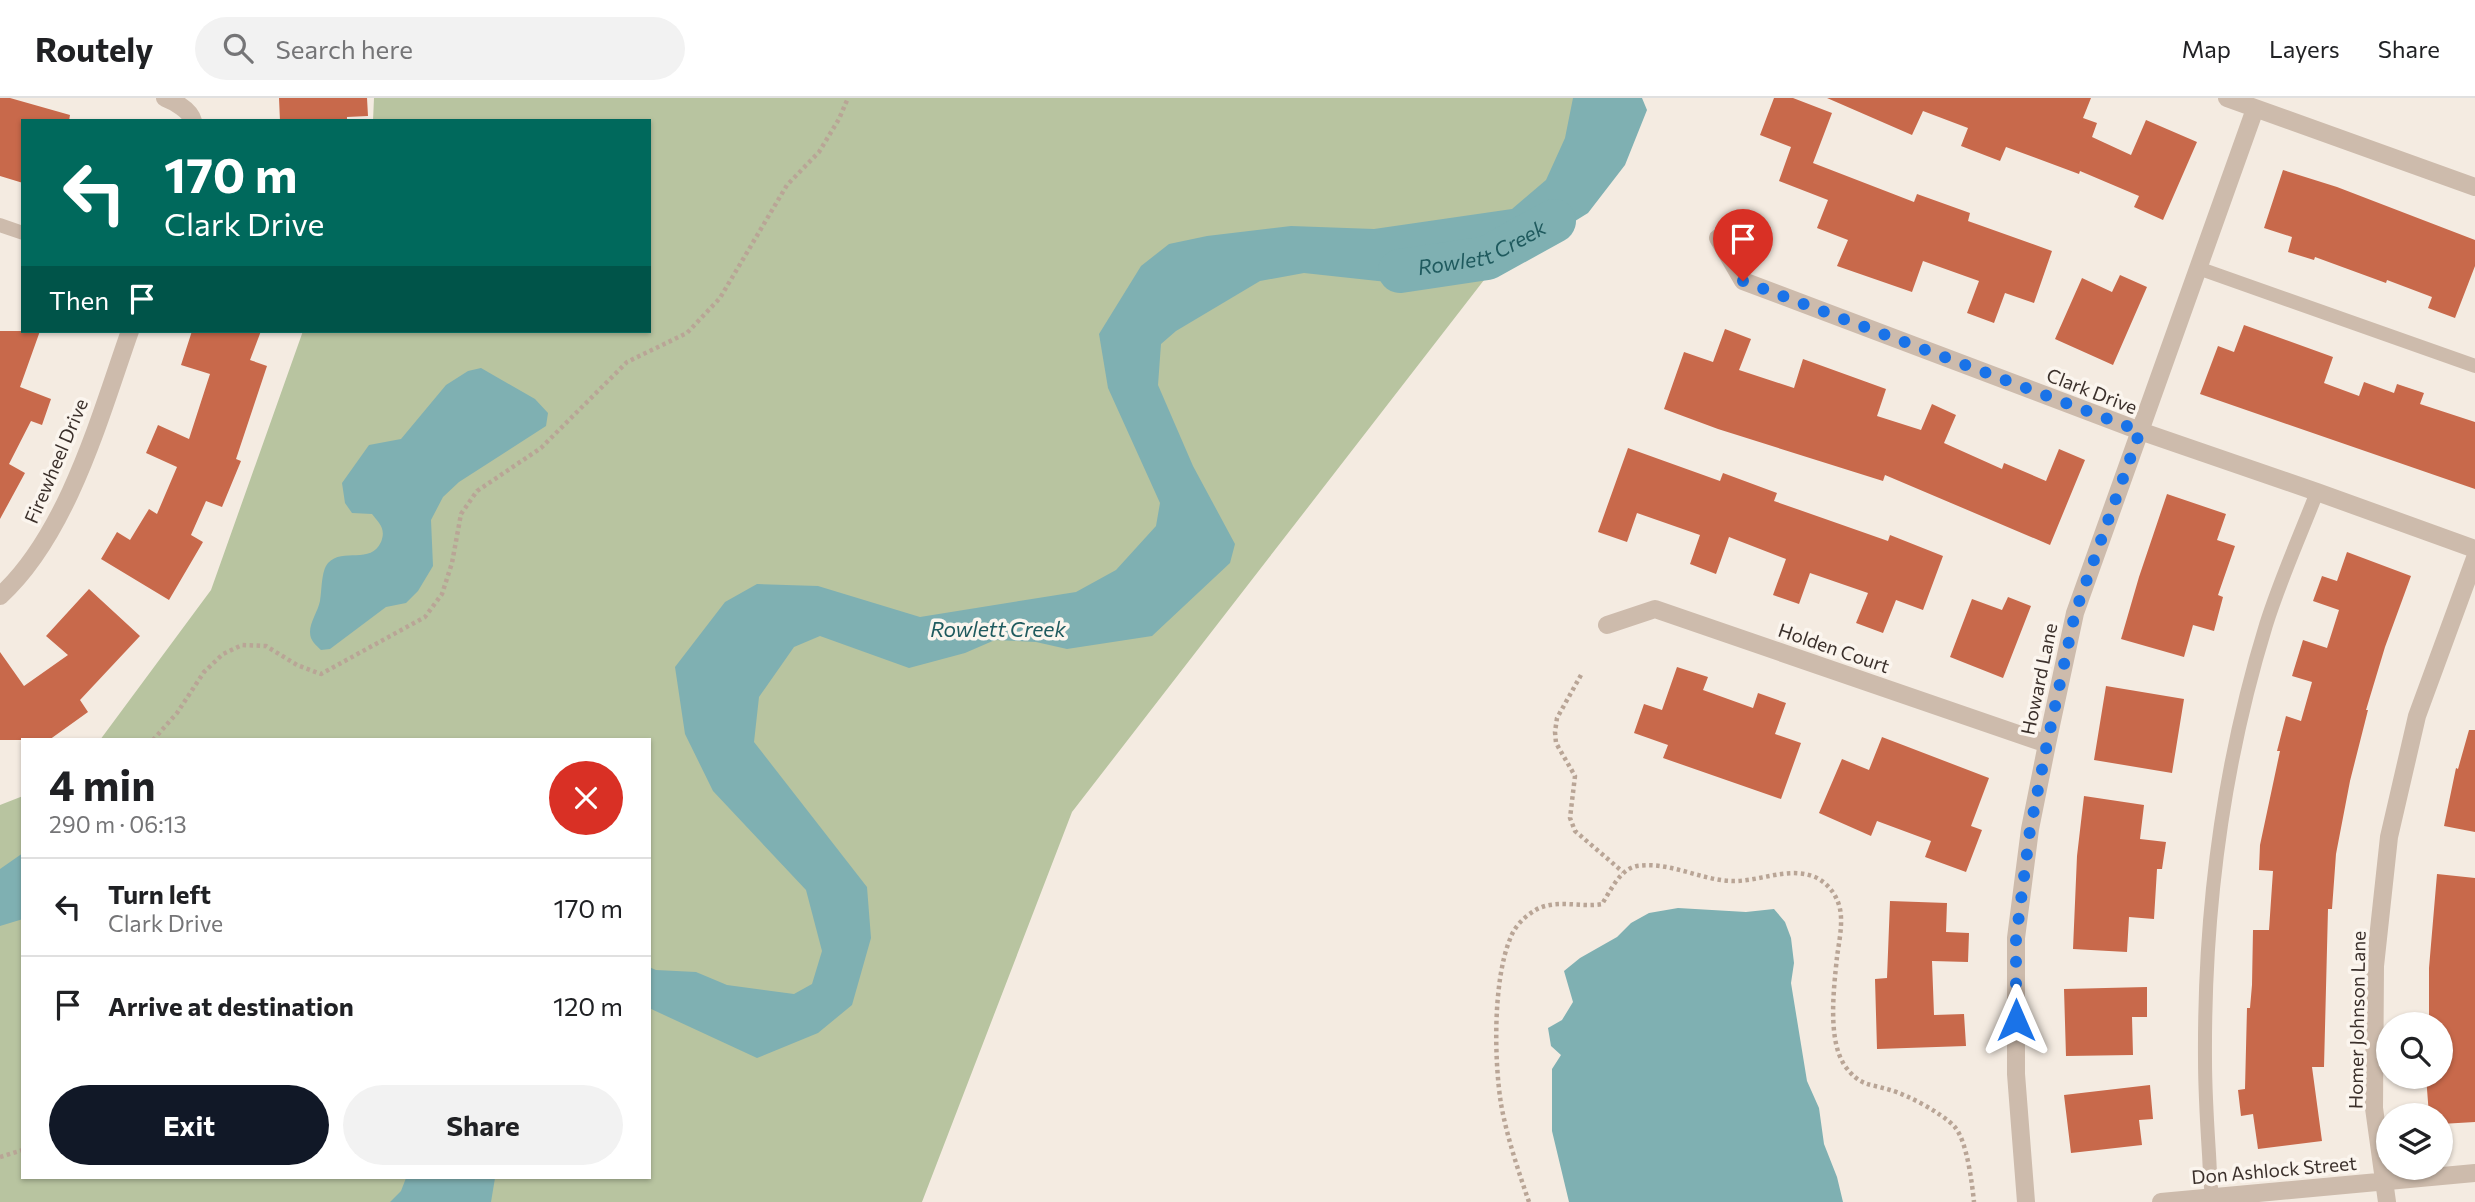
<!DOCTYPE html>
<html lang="en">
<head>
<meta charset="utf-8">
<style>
  body { margin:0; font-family:Commissioner,sans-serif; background:#f2f2f2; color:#202124; height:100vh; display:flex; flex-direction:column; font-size:26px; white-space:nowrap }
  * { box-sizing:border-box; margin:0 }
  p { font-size:23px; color:#757577 }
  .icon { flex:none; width:38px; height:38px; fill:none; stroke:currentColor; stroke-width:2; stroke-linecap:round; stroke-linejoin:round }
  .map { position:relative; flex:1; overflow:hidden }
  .panel { position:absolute; left:21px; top:640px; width:630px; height:441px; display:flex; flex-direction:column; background:#fff; border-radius:0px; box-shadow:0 2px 5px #0004 }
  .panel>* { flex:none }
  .hud { position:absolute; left:21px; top:21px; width:630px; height:214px; border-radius:0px; box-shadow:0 2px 5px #0004; background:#00695c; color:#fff; overflow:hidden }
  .tools { position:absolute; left:2376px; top:914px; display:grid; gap:14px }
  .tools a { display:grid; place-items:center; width:77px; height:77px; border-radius:50%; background:#fff; box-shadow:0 2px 5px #0004; font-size:35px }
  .pin { position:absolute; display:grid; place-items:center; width:60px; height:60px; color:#fff; margin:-72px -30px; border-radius:50% 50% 50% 0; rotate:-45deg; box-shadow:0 0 7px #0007 }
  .pin .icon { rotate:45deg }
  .me { position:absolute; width:77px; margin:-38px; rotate:0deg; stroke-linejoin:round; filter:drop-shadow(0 0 5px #0008) }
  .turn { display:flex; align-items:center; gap:24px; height:147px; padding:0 28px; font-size:32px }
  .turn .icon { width:91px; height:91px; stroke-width:2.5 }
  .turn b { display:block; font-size:49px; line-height:60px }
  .then { display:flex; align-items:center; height:66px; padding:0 28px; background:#0003; gap:14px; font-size:26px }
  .round { display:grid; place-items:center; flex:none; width:74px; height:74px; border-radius:37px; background:#f2f2f2 }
  .summary { display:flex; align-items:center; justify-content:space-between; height:119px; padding:0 28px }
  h1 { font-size:42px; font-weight:700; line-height:52px }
  .action { display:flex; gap:14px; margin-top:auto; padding:14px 28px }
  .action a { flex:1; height:80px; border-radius:42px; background:#111827; color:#fff; font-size:28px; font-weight:700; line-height:80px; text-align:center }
  .action a+a { background:#f2f2f2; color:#202124 }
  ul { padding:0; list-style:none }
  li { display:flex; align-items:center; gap:21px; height:98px; padding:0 28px; border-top:2px solid #e0e0e0 }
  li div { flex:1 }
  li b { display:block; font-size:26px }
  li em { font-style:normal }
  header { display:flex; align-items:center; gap:42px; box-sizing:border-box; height:98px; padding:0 35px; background:#fff; border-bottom:2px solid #e0e0e0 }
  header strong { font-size:33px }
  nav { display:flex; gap:38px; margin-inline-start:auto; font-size:24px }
  .search { width:490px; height:63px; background:#f2f2f2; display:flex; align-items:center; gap:18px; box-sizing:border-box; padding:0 24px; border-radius:38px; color:#757577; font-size:26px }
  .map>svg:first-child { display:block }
</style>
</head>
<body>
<header>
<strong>Routely</strong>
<div class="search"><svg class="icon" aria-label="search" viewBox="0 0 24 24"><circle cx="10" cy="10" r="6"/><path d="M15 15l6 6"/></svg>Search here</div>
<nav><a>Map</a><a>Layers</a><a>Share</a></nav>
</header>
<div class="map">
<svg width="2475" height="1104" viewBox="0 0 2475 1104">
  <rect width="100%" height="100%" fill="#f4ebe1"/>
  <path fill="#b8c4a0" d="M 374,0 L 1625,0 L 1072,714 L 922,1104 L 0,1104 L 0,707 L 23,698 L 23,1080 L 649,1080 L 649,642 L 100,642 L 211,492 L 303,233 L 649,233 L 649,23 L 373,23 Z"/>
  <path fill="#7fb0b2" d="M 1573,0 L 1642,0 L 1647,12 L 1625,67 L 1588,115 L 1546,141 L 1387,184 L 1304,175 L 1260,183 L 1176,233 L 1161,246 L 1158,287 L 1193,368 L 1235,446 L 1230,465 L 1152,538 L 1067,551 L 1036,544 L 995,542 L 965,555 L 909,570 L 820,538 L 794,549 L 759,599 L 754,644 L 867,789 L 871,840 L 852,907 L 818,935 L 757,960 L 649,910 L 649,869 L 656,872 L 696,874 L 727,887 L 794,896 L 812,886 L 822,853 L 806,792 L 713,693 L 685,636 L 675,569 L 725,504 L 757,486 L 818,488 L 920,519 L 1076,494 L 1116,472 L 1156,428 L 1160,405 L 1108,290 L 1099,236 L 1141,168 L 1169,146 L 1207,138 L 1291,128 L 1374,131 L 1512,111 L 1546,82 L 1565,40 Z
    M 481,270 L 535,301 L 548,315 L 546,328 L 459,384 L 443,399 L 431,422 L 433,468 L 418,493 L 406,505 L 386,509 L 330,551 L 321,552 C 316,547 310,543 310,534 C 310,524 318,513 320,503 C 322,493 321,473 328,465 C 343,449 371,467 381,444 C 386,431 380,426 372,416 L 352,415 L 345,405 L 342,385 L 369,347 L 401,341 L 446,287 L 468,273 Z
    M 23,755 L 23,821 L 0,828 L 0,771 Z
    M 1678,810 L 1746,814 L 1774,811 L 1785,824 L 1791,840 L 1794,865 L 1791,885 L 1807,983 L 1819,1010 L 1824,1046 L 1837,1079 L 1843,1104 L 1569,1104 L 1552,1033 L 1552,971 L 1561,957 L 1551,948 L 1548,930 L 1562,922 L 1573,904 L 1564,873 L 1580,860 L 1617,839 L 1631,825 L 1649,815 Z
    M 406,1080 L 495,1080 L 491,1104 L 390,1104 L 401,1093 Z"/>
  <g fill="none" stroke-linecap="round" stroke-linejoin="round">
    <path stroke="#7fb0b2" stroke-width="44" id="s1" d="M 1400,173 L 1487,160 L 1554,123"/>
  </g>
  <path fill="#c8694b" d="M 0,0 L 10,0 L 70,17 L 69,23 L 23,23 L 23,85 L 0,78 Z
    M 279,0 L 367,0 L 368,18 L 347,19 L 347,23 L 280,23 Z
    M 1774,0 L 1793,0 L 1832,15 L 1813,65 L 1914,104 L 1917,96 L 1970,115 L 1968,123 L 2052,153 L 2034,205 L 2005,195 L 1994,225 L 1967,215 L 1979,183 L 1923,163 L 1912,194 L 1837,168 L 1848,142 L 1817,130 L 1828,102 L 1779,83 L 1791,49 L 1760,37 Z
    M 1827,0 L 2091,0 L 2083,20 L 2097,25 L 2092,39 L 2131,57 L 2146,22 L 2197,44 L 2163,122 L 2134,109 L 2139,98 L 2080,73 L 2079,76 L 2006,49 L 2000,63 L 1961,48 L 1968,30 L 1923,13 L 1912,37 Z
    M 2283,72 L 2337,89 L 2475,142 L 2475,168 L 2455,220 L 2428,210 L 2432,199 L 2387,182 L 2386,185 L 2315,159 L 2314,162 L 2288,154 L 2292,139 L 2264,130 Z
    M 2120,177 L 2147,189 L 2113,267 L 2055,241 L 2082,180 L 2112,194 Z
    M 2244,227 L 2333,259 L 2324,285 L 2359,298 L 2364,284 L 2394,295 L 2397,286 L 2424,295 L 2420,306 L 2475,324 L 2475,391 L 2200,296 L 2218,248 L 2234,254 Z
    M 1725,231 L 1751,241 L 1739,272 L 1794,290 L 1803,261 L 1886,291 L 1877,318 L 1921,332 L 1932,306 L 1956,317 L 1944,345 L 2002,371 L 2004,365 L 2046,383 L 2059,351 L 2085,362 L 2050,447 L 1885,377 L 1883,383 L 1718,331 L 1664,311 L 1684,254 L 1713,264 Z
    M 0,233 L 40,233 L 20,289 L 51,301 L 42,327 L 31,323 L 9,366 L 25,375 L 0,421 Z
    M 192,233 L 261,233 L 250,262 L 267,268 L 236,361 L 241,363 L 222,409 L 206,403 L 191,437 L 203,444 L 169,502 L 101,461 L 117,434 L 130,442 L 149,411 L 157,416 L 177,369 L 146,355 L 158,327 L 189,341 L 210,276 L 181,267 Z
    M 1628,350 L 1720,383 L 1723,375 L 1777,395 L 1774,403 L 1888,443 L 1890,437 L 1943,458 L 1923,512 L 1896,502 L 1883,535 L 1856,525 L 1868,495 L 1810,475 L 1799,506 L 1773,497 L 1786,461 L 1729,439 L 1716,476 L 1690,466 L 1700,437 L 1637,415 L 1627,444 L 1598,434 Z
    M 2167,396 L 2226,416 L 2217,442 L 2235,448 L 2218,497 L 2223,499 L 2214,533 L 2193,527 L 2184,559 L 2121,541 L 2139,479 Z
    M 2347,454 L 2411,478 L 2385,549 L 2366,612 L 2368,612 L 2350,683 L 2336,756 L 2332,811 L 2328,811 L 2324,969 L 2312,969 L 2322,1043 L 2258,1051 L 2253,1016 L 2241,1018 L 2238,992 L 2245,991 L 2247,910 L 2250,910 L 2252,887 L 2253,832 L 2269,832 L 2273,773 L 2259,772 L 2260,747 L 2280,653 L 2277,653 L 2286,618 L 2301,623 L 2312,584 L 2292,578 L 2303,542 L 2327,550 L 2339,512 L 2313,503 L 2322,478 L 2337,483 Z
    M 89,491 L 140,538 L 80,602 L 88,614 L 49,642 L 0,642 L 0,554 L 24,588 L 68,557 L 46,538 Z
    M 2008,499 L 2031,508 L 2003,580 L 1950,559 L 1972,501 L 2002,512 Z
    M 1677,569 L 1708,579 L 1703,592 L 1753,610 L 1758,595 L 1786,605 L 1775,636 L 1801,645 L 1781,701 L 1663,660 L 1668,647 L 1634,635 L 1644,606 L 1662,612 Z
    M 2106,588 L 2184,601 L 2172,675 L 2094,662 Z
    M 2469,632 L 2475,632 L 2475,734 L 2444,728 L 2456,670 L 2458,671 Z
    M 1882,639 L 1989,680 L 1971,728 L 1982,732 L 1966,774 L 1925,759 L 1931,743 L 1877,723 L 1871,738 L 1819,715 L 1842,661 L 1869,672 Z
    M 2084,698 L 2144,707 L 2140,741 L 2166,744 L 2162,771 L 2157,771 L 2154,821 L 2129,819 L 2127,854 L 2073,851 L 2077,758 Z
    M 2437,776 L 2475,780 L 2475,1024 L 2441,1026 L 2441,1017 L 2429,1017 L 2426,978 L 2441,978 L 2441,926 L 2429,926 L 2429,870 Z
    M 1890,803 L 1947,805 L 1946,834 L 1969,835 L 1968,864 L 1932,863 L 1934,917 L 1964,916 L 1966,948 L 1877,951 L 1875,881 L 1887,880 Z
    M 2147,889 L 2147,919 L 2132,919 L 2133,957 L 2066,958 L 2064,891 Z
    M 2150,987 L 2153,1021 L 2139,1022 L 2142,1047 L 2071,1055 L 2064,997 Z"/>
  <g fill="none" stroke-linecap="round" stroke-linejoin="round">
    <path stroke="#b9a596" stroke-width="4.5" stroke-dasharray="3.5 3.5" stroke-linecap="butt" d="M 1581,577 L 1557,620 L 1555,634 L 1556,645 L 1575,678 L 1570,720 L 1575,733 L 1623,774
      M 153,642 L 177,615 L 204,574 L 223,556 L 242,547 L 266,548 L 297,567 L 321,576 L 425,519 L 442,496 L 452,465 L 461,416 L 477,393 L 541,350 L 627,264 L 687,235 L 720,200 L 787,87 L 819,54 L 839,21 L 848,0
      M 0,1059 L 23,1052
      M 1529,1104 C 1518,1072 1507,1039 1501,1006 C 1494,961 1493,883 1510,841 C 1514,829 1524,819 1534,813 C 1553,800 1581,810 1602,806 C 1611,792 1620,771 1637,768 C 1668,763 1701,782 1731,783 C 1759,784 1788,768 1815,779 C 1828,785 1837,797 1840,811 C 1843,826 1839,844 1837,859 C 1834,889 1827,942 1845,968 C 1860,988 1867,985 1890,992 C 1908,997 1940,1014 1954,1028 C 1967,1042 1972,1085 1974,1104"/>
    <path stroke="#cdbbac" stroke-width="14" d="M 0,127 L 23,135
      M 2198,170 L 2475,268
      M 2213,1104 C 2210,1089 2210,1072 2209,1056 C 2207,1025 2205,993 2205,961 C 2204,815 2223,667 2266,527 C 2280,482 2300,438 2317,394"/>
    <path stroke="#cdbbac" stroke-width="18" d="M 165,0 C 175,4 190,12 193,23
      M 2227,0 L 2475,89
      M 1718,140 L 1743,183 L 2140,333 L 2317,394 L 2475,451
      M 0,498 C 68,436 100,318 130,233
      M 1607,527 L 1655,511 L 2047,646
      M 2026,1104 L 2016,976 L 2016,840 L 2030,731 L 2047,646 L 2075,515 L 2255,11
      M 2161,1104 L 2475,1075
      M 2387,1104 L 2374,1010 L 2375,868 L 2389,739 L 2417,618 L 2475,460"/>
  </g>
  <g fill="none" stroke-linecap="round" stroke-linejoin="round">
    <path stroke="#1a73e8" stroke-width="12" stroke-dasharray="0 21.6" d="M 1743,183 L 2140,333 L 2075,515 L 2047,646 L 2030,732 L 2016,841 L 2016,922"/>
  </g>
  <g text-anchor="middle" stroke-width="7" stroke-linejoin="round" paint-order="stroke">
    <g font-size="19" fill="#3b302b" stroke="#fbf5ee">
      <text transform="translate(2092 293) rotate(21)" y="7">Clark Drive</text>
      <text transform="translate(56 363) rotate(-67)" y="7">Firewheel Drive</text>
      <text transform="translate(1834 550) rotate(19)" y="7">Holden Court</text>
      <text transform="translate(2039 581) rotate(-78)" y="7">Howard Lane</text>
      <text transform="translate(2357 922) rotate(-89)" y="7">Homer Johnson Lane</text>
      <text transform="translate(2274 1072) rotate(-5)" y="7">Don Ashlock Street</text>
    </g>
    <g font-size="21" font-style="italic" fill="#1f5a5e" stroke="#fbf5ee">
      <text dy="7" stroke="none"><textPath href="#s1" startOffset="86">Rowlett Creek</textPath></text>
      <text x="998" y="539">Rowlett Creek</text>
    </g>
  </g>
</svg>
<div class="tools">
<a><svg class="icon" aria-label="search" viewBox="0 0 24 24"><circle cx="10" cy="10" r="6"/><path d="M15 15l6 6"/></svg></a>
<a><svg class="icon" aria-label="layers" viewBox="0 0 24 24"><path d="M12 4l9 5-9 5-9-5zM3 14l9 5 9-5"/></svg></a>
</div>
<div class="pin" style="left:1743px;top:183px;background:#d93025"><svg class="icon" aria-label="arrive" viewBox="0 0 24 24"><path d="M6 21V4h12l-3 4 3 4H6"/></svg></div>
<svg class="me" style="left:2016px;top:922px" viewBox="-20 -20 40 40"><path d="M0-17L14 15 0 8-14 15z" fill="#1a73e8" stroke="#fff" stroke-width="4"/></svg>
<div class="hud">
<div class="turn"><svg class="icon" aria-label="left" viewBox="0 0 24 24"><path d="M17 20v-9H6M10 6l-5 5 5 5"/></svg><div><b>170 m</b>Clark Drive</div></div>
<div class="then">Then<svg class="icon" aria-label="arrive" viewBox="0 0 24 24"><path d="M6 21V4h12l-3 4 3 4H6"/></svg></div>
</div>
<section class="panel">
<div class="summary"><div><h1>4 min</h1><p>290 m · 06:13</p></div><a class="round" style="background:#d93025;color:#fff"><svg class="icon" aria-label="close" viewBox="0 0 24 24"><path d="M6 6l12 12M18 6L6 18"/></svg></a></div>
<ul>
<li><svg class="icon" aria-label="left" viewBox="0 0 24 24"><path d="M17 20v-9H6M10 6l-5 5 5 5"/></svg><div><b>Turn left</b><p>Clark Drive</p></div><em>170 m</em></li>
<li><svg class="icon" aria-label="arrive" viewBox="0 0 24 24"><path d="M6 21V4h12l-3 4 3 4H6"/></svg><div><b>Arrive at destination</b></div><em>120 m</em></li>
</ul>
<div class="action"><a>Exit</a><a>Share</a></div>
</section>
</div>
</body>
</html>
